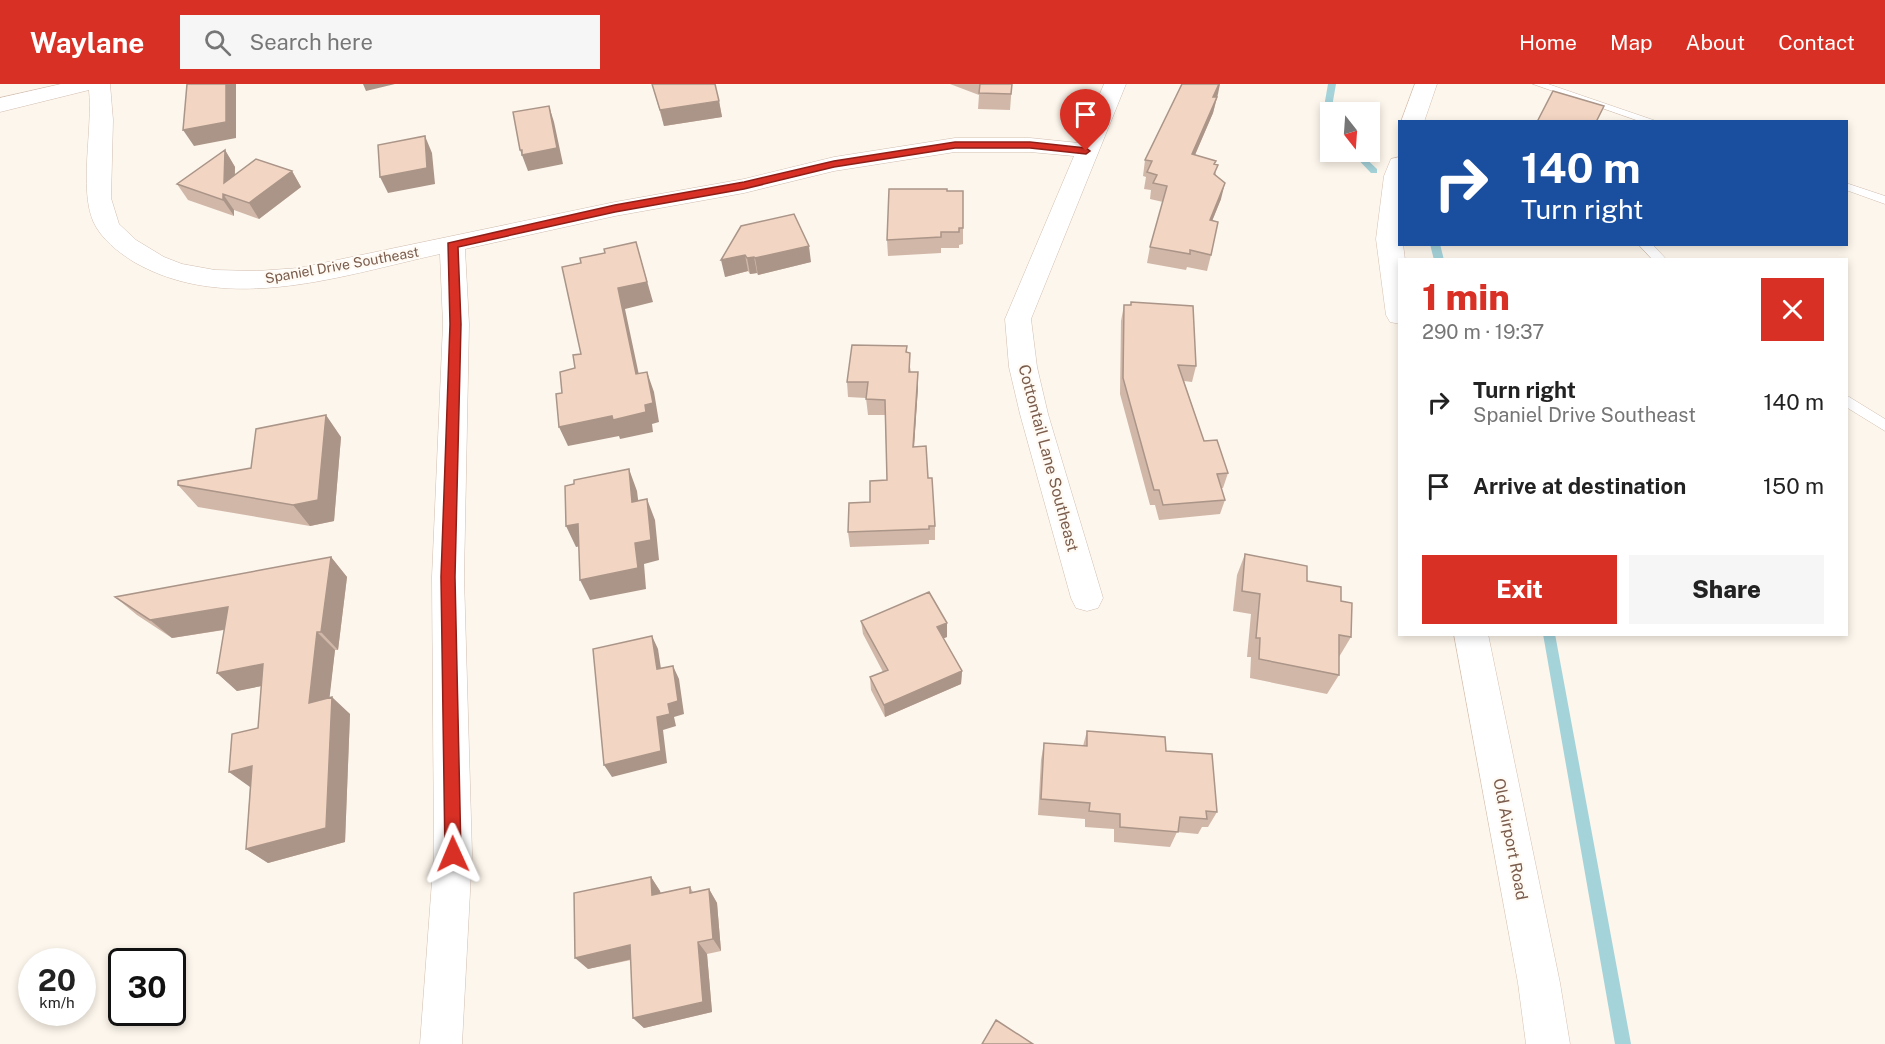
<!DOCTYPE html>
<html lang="en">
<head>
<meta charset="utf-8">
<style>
  body { margin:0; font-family:"Public Sans",sans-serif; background:#f6f6f6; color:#222; height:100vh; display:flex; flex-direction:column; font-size:22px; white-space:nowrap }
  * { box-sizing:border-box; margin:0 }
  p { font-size:20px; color:#767676 }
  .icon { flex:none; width:33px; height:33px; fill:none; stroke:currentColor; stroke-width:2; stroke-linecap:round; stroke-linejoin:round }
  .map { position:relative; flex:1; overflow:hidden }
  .side { position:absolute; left:1398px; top:174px; width:450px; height:378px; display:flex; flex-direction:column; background:#fff; border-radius:0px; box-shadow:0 3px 9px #0003 }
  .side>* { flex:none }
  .guide { position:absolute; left:1398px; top:36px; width:450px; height:126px; border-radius:0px; box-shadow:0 3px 9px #0003; background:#1a4fa0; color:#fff; overflow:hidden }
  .needle { width:39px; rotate:163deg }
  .controls { position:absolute; left:1320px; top:18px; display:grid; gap:12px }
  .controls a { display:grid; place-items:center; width:60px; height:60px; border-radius:0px; background:#fff; box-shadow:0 3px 9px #0003; font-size:30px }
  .speed { position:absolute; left:18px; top:864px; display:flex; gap:12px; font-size:30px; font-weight:700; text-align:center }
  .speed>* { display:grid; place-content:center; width:78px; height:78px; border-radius:50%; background:#fff; box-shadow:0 3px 9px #0003; line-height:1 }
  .speed small { font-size:15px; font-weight:400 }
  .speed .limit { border:3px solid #111; border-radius:9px; background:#fff; color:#111 }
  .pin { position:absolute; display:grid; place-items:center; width:51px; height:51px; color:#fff; margin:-62px -26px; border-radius:50% 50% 50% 0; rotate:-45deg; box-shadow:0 0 6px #0007 }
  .pin .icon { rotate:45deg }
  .me { position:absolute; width:66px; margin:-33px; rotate:359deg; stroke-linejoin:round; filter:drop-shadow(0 0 4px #0008) }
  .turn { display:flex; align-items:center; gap:21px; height:126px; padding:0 24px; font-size:27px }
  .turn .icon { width:78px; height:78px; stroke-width:2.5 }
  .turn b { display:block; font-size:42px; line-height:51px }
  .round { display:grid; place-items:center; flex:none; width:63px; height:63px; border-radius:0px; background:#f6f6f6 }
  .head { display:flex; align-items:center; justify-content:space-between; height:102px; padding:0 24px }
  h1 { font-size:36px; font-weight:800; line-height:45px; color:#d93025 }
  .button { display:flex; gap:12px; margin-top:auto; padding:12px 24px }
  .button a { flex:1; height:69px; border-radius:0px; background:#d93025; color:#fff; font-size:24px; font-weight:800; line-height:69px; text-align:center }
  .button a+a { background:#f6f6f6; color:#222 }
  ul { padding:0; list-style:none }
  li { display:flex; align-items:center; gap:18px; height:84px; padding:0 24px }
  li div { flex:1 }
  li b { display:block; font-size:22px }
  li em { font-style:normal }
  header { display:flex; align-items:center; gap:36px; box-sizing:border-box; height:84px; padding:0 30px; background:#d93025; color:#fff }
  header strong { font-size:28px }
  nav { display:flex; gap:33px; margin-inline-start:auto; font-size:21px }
  .search { width:420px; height:54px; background:#f6f6f6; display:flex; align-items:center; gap:15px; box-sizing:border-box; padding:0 21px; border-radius:0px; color:#767676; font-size:22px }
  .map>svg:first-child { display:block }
</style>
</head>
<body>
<header>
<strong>Waylane</strong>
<div class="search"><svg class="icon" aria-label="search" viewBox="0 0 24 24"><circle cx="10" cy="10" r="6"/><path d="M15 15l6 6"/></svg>Search here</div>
<nav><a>Home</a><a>Map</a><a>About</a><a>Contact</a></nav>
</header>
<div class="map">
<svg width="1885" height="960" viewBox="0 0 1885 960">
  <rect width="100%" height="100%" fill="#fdf6ec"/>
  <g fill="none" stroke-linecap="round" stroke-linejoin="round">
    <path fill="#a5d3da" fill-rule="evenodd" d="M 1328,0 L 1336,0 L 1333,17 L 1334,28 L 1330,28 L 1330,39 L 1326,36 L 1325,17 Z
      M 1351,68 L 1359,68 L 1377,85 L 1377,89 L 1371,89 Z
      M 1430,160 L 1440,160 L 1444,176 L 1434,176 Z
      M 1543,550 L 1555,550 L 1631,960 L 1615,960 Z"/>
    <g stroke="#d1beb0" stroke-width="1">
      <path id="lane" d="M 1533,0 L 1548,0 L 1659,38 L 1642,38 Z
        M 1846,99 L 1885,112 L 1885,120 L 1846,106 Z
        M 1638,160 L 1652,160 L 1667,176 L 1653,176 Z
        M 1846,311 L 1885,335 L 1885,347 L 1846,323 Z"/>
    </g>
    <g stroke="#d1beb0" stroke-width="1">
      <path id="street" d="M 61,0 L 110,0 L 113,36 L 111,114 L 119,140 L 136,156 L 164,173 L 182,180 L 215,186 L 257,187 L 299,184 L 615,118 L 744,95 L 834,73 L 955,54 L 1030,54 L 1079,59 L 1104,0 L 1126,0 L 1031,235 L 1037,283 L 1048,330 L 1103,514 L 1098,524 L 1087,527 L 1076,524 L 1071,514 L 1020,330 L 1009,283 L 1005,235 L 1074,72 L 1030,68 L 955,68 L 834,87 L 744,109 L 615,132 L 465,165 L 469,240 L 464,493 L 472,770 L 462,960 L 420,960 L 434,770 L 432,493 L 443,240 L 440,170 C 343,191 228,232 134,178 C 118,168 101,155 93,137 C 79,103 93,45 89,6 L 0,28 L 0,14 Z"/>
    </g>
    <g stroke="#d6c0b0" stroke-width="1">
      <path id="secondary" d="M 1415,0 L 1437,0 L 1424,38 L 1401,38 Z
        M 1400,73 L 1400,160 L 1403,160 L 1405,176 L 1400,176 L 1400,240 L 1390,238 L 1386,231 L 1376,155 L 1384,92 L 1391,75 Z
        M 1454,550 L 1488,550 L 1560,899 L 1570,960 L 1526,960 L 1518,899 Z"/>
    </g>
    <use href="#lane" fill="#fff" fill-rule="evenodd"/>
    <use href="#street" fill="#fff" fill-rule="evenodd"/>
    <use href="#secondary" fill="#fff" fill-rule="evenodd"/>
  </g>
  <path fill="#d1b7a8" d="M 652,0 L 719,17 L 722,33 L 664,42 Z
    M 950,0 L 1012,0 L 1010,26 L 978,25 L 979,11 Z
    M 1218,10 L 1213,29 L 1195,71 L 1216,77 L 1215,80 L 1216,92 L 1221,115 L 1212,137 L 1211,171 L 1207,187 L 1187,183 L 1186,186 L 1147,179 L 1150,163 L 1163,118 L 1150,115 L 1151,106 L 1144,105 L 1146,93 L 1143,92 L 1145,76 Z
    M 225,66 L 235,83 L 235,91 L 292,87 L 301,103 L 259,135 L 234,126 L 234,132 L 188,116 L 177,100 Z
    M 947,107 L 963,144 L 963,160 L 959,161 L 959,164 L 941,164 L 941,169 L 888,172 L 887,156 Z
    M 741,142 L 811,178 L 758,191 L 757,189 L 750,190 L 748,187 L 725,193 Z
    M 1131,218 L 1196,282 L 1192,298 L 1184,297 L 1204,357 L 1228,389 L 1223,404 L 1221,404 L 1225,416 L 1220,430 L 1159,436 L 1155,421 L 1150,421 L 1120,310 L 1121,237 L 1124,221 L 1131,221 Z
    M 907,262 L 907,268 L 911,288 L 918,288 L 918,303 L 914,363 L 928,394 L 935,442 L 935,456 L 929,456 L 929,460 L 850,463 L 848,448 L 887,396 L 885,331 L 868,331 L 866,314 L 848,313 L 847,298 Z
    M 341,353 L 334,437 L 310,442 L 198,423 L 178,401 L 251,384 Z
    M 1245,470 L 1307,497 L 1341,517 L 1351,553 L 1339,573 L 1339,591 L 1327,610 L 1250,594 L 1251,573 L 1247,573 L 1251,530 L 1233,527 L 1237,491 Z
    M 331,473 L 347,493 L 338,566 L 335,566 L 329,613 L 350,630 L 345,758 L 268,779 L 246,765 L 250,703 L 258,644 L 261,602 L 237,607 L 217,589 L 224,546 L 172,554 L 137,531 L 115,513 Z
    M 861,537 L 947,553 L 943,554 L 962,587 L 961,600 L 885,633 L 871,606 L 870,593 L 883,588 L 863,550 Z
    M 1087,647 L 1217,728 L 1208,743 L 1202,743 L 1198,750 L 1177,748 L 1170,763 L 1114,758 L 1114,745 L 1085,743 L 1085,735 L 1038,731 L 1041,676 L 1044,659 L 1083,662 Z
    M 651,793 L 660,807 L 661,809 L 690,803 L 693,808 L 709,805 L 717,819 L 721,867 L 707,870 L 712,928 L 644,944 L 633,934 L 631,876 L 588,885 Z"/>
  <path fill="#aa9588" d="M 226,0 L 236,0 L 236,54 L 194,62 L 183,46 Z
    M 363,0 L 395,0 L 366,7 Z
    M 1219,0 L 1220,0 L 1218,10 L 1210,29 L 1213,13 Z
    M 1217,13 L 1213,29 L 1188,87 L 1192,70 Z
    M 719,17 L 722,33 L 664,42 L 660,26 Z
    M 549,22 L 554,38 L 563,80 L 528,87 L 520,66 Z
    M 425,52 L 432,69 L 435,100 L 388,109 L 380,93 Z
    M 225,66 L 235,83 L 234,114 L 224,99 Z
    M 292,87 L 301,103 L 259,135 L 249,119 Z
    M 1225,99 L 1221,115 L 1206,152 L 1210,136 Z
    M 223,110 L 234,126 L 234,132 L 223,116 Z
    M 636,158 L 653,218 L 625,225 L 643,310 L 636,290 L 618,204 Z
    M 809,162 L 811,178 L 758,191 L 755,174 Z
    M 745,171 L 748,187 L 725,193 L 721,176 Z
    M 754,173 L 757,189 L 750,190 L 747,174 Z
    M 647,288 L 654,308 L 659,338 L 652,340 L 653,348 L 620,355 L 619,352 L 568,362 L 559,343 L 645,321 Z
    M 918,288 L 918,303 L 913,378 L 913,363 Z
    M 326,331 L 341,353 L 334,437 L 310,442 L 293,421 Z
    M 629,385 L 637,407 L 641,439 L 632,418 Z
    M 647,415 L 655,436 L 659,476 L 644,480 L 646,505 L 590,516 L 580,496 Z
    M 578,440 L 587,461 L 576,463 L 566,442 Z
    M 331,473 L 347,493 L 338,566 L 321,548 Z
    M 228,523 L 247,542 L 172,554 L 150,536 Z
    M 947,539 L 947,553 L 937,557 L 937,543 Z
    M 317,548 L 335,566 L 327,636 L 309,619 Z
    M 652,552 L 658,565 L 663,598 L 657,585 Z
    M 263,580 L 282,598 L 237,607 L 217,589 Z
    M 673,582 L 679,595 L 684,630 L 674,633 L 676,642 L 663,646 L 667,679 L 612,693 L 604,681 L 657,633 L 668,620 Z
    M 962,587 L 961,600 L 885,633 L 884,621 Z
    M 332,613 L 350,630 L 345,758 L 268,779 L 246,765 Z
    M 252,682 L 273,697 L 250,703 L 229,688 Z
    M 651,793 L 660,807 L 662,825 L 652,811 Z
    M 709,805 L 717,819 L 721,867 L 713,855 Z
    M 698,858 L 707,870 L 712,928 L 644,944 L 633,934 Z
    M 630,861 L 641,873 L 588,885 L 575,874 Z"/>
  <path fill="#f3d5c3" stroke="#aa9588" stroke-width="1.5" d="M 187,0 L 226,0 L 226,38 L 183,46 Z
    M 652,0 L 715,0 L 719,17 L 660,26 Z
    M 980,0 L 1012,0 L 1011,10 L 979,9 Z
    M 1182,0 L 1219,0 L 1213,13 L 1217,13 L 1192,70 L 1216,77 L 1214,80 L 1218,81 L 1214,90 L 1225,99 L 1210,136 L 1218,138 L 1211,171 L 1190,166 L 1190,170 L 1150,163 L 1167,102 L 1153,99 L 1157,91 L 1147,88 L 1152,77 L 1145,76 Z
    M 1553,7 L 1604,22 L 1596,38 L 1537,38 Z
    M 549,22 L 557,64 L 522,71 L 522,66 L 520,66 L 513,28 Z
    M 425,52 L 427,84 L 380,93 L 378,61 Z
    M 225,66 L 224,99 L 256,75 L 292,87 L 249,119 L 223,110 L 223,116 L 177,100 Z
    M 889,105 L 947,105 L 947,107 L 963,107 L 963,144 L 959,144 L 959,148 L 941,148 L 941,153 L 887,156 Z
    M 794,130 L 809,162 L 755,174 L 754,173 L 747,174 L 745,171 L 721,176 L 741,142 Z
    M 636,158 L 647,198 L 618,204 L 636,290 L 647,288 L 653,319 L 645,321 L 646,328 L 613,336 L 612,332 L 559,343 L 556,310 L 562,309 L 560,288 L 575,284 L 573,271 L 581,270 L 562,183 L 581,179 L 580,174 L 605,169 L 604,165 Z
    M 1131,218 L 1193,222 L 1196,282 L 1178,281 L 1204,357 L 1217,356 L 1228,389 L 1217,390 L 1225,416 L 1163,421 L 1159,406 L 1154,406 L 1123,294 L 1124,221 L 1131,221 Z
    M 852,261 L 907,262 L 906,268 L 910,269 L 909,288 L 918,288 L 913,363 L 926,362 L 928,394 L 932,394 L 935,442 L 929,442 L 929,445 L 848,448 L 849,419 L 870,418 L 870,397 L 887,396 L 885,316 L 866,315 L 868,298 L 847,298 Z
    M 326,331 L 318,416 L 293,421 L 178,401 L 178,397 L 251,384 L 256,345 Z
    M 629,385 L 632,418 L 647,415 L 651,456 L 635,459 L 638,484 L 580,496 L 578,440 L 566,442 L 565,402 L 574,400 L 574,396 Z
    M 1245,470 L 1307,482 L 1307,497 L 1341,503 L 1341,517 L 1352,519 L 1351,553 L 1339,551 L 1339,591 L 1259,575 L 1260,554 L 1256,554 L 1260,510 L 1242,507 Z
    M 331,473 L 321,548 L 317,548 L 309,619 L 332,613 L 326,744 L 246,765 L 252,682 L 229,688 L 232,650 L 258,644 L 263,580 L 217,589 L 228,523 L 150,536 L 115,513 Z
    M 929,508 L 947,539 L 937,543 L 962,587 L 884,621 L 870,593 L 888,586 L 861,537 Z
    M 652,552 L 657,585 L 673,582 L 678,617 L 668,620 L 670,630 L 657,633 L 661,667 L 604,681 L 593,565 Z
    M 1087,647 L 1165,653 L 1166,667 L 1212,670 L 1217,728 L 1206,727 L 1207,735 L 1180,733 L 1178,748 L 1120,743 L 1120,730 L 1089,727 L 1090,719 L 1041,715 L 1044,659 L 1087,662 Z
    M 651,793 L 652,811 L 690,803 L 690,809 L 709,805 L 713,855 L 698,858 L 703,918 L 633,934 L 630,861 L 575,874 L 574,809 Z
    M 996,936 L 1033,960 L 982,960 Z"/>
  <path fill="#d93025" stroke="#8d1f18" stroke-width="1.5" d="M 955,58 L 1030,58 L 1086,64 L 1090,67 L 1086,70 L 1030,64 L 955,64 L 834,83 L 744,105 L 615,128 L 458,163 L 461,240 L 455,493 L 461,770 L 459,776 L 453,778 L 448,776 L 445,770 L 441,493 L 450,240 L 448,159 L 615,121 L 744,98 L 834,77 Z"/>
  <g text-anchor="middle" stroke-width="4.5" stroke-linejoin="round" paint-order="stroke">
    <g font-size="14" fill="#7a5c4d" stroke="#fffaf3">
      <text transform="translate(342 181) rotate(-10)" y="5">Spaniel Drive Southeast</text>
    </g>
    <g font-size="16" fill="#7a5c4d" stroke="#fffaf3">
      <text transform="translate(1049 374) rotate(75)" y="6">Cottontail Lane Southeast</text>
      <text transform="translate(1511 755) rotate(79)" y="6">Old Airport Road</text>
    </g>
  </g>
</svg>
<div class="controls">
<a><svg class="needle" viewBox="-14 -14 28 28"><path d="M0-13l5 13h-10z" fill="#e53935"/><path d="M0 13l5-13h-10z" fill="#767676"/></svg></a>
</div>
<div class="speed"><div>20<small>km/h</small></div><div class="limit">30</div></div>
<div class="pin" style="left:1086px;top:67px;background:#d93025"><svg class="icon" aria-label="arrive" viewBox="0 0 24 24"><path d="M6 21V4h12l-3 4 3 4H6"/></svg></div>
<svg class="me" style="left:453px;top:770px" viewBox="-20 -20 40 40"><path d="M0-17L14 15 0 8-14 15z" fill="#d93025" stroke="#fff" stroke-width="4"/></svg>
<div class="guide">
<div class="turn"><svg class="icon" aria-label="right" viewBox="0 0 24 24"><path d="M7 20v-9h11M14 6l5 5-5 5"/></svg><div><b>140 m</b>Turn right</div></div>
</div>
<section class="side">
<div class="head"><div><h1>1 min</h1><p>290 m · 19:37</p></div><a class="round" style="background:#d93025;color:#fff"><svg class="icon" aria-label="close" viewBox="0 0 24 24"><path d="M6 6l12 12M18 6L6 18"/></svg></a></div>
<ul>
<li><svg class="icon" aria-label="right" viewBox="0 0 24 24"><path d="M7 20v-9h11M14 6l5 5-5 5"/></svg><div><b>Turn right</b><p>Spaniel Drive Southeast</p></div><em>140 m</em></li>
<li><svg class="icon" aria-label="arrive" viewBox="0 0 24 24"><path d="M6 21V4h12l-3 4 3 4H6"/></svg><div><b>Arrive at destination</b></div><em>150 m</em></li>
</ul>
<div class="button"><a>Exit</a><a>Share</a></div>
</section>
</div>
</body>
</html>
